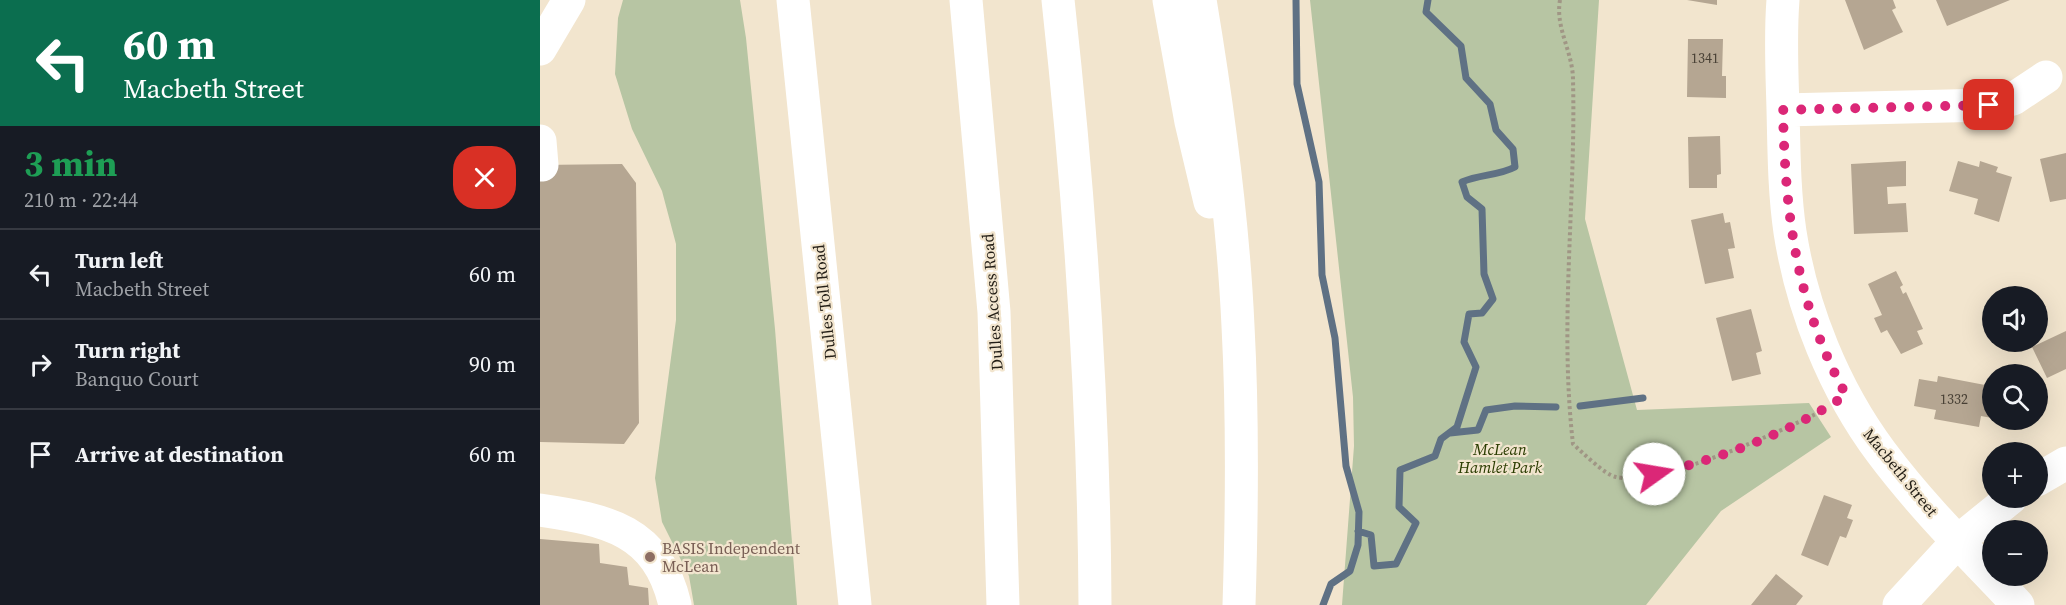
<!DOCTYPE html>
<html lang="en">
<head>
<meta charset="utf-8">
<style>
  body { margin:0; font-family:"Source Serif 4",serif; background:#20242c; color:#f1f3f6; height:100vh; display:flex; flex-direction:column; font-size:22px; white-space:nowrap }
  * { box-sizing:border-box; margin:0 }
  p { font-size:20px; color:#9ea1a6 }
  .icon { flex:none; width:33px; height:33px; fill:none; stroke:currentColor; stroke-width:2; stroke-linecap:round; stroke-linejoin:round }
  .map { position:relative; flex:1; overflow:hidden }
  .side { display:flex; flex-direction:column; background:#171b24; width:540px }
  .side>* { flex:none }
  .guide { background:#0b6e4f; color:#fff; overflow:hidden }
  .buttons { position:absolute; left:1442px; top:286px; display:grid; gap:12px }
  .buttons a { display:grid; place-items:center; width:66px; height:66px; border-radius:50%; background:#171b24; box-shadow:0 6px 24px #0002; font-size:30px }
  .pin { position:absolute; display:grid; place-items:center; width:51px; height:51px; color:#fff; margin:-26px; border-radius:12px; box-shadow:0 3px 9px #0006 }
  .me { position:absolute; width:66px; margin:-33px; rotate:77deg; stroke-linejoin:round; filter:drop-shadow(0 0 4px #0008) }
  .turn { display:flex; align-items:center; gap:21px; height:126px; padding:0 24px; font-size:27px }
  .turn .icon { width:78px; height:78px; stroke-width:2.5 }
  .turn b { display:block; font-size:42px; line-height:51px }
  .round { display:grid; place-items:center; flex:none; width:63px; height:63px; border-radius:24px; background:#20242c }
  .headline { display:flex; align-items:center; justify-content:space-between; height:102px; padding:0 24px }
  h1 { font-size:36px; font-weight:700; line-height:45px; color:#1e9e55 }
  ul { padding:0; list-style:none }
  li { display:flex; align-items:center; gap:18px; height:90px; padding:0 24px; border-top:2px solid #363941 }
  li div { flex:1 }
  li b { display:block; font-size:22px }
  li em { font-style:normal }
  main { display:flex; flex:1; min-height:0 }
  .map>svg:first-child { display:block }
</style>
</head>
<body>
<main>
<section class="side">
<div class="guide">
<div class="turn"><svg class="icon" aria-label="left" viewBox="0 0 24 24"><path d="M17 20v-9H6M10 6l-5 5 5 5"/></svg><div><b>60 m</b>Macbeth Street</div></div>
</div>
<div class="headline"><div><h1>3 min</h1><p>210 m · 22:44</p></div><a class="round" style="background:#d93025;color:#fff"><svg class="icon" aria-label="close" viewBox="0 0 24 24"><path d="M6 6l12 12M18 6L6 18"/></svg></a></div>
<ul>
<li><svg class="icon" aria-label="left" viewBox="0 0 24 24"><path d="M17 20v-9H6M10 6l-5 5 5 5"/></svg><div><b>Turn left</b><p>Macbeth Street</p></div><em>60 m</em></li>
<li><svg class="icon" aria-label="right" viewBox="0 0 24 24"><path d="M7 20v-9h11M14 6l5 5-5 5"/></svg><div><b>Turn right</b><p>Banquo Court</p></div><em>90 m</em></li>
<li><svg class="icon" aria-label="arrive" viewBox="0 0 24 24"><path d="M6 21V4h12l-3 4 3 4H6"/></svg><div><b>Arrive at destination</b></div><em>60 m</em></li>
</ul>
</section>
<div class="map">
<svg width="1526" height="605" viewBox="0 0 1526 605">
  <rect width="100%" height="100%" fill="#f2e5ce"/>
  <path fill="#b7c5a3" d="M 83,0 L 200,0 L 206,38 L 235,329 L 257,605 L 154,605 L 149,576 L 122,522 L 115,478 L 136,320 L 136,244 L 122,191 L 92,129 L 75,74 L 78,18 Z
    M 770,0 L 1059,0 L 1045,219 L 1097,410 L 1269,403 L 1291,437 L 1181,511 L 1106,605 L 802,605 L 814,446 L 813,397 Z"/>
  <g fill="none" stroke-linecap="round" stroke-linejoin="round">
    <path stroke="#5f7184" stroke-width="7" d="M 756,0 L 757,84 L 779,182 L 782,275 L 795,338 L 806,466 L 819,512 L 818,545 L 810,571 L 791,584 L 783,605
      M 1040,406 L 1103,398
      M 910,433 L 938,430 L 946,410 L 975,406 L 1016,407
      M 818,531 L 831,535 L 834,566 L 856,564 L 876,523 L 859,507 L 860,470 L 895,456 L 901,439 L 917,427 L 936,367 L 924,342 L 929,314 L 942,313 L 953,299 L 944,274 L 942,209 L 927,197 L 922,182 C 940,174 958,176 975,167 L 973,149 L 956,130 L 950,104 L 926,78 L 921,46 L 886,12 L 888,0"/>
  </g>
  <path fill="#b5a692" d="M 1147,0 L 1177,0 L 1177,5 Z
    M 1305,0 L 1353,0 L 1356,8 L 1352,10 L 1363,32 L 1324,50 Z
    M 1396,0 L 1470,0 L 1407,26 Z
    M 1148,39 L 1183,39 L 1182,76 L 1186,76 L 1186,98 L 1147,97 Z
    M 1180,136 L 1181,174 L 1177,175 L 1177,188 L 1149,188 L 1148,137 Z
    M 1526,153 L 1526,199 L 1510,202 L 1500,159 Z
    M 1366,161 L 1366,186 L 1347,187 L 1348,204 L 1366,203 L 1368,232 L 1314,234 L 1311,164 Z
    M 1418,161 L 1439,167 L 1440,161 L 1458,167 L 1456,172 L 1472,177 L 1459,222 L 1434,214 L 1438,199 L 1409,191 Z
    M 82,164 L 96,183 L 99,423 L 84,444 L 0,442 L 0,165 Z
    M 1183,213 L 1185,223 L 1190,222 L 1195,248 L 1188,249 L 1194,278 L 1165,284 L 1151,220 Z
    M 1356,271 L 1363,285 L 1360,287 L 1363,294 L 1366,292 L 1383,329 L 1377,331 L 1383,344 L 1361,354 L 1347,330 L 1341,333 L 1334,318 L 1342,315 L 1328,284 Z
    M 1211,309 L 1222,351 L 1216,353 L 1221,374 L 1192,381 L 1176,318 Z
    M 1526,331 L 1526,369 L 1507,378 L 1492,347 Z
    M 1398,376 L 1445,385 L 1444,390 L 1452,392 L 1452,418 L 1441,416 L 1439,427 L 1394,419 L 1396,410 L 1374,406 L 1379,379 L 1397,382 Z
    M 1284,495 L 1312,505 L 1307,518 L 1313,520 L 1306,538 L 1300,536 L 1288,566 L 1261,555 Z
    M 0,539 L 59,544 L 60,563 L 87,567 L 89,585 L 108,588 L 109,605 L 0,605 Z
    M 1236,574 L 1263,596 L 1256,605 L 1211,605 Z"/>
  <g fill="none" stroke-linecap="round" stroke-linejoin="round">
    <path stroke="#a09685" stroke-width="4" stroke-dasharray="3 3" stroke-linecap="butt" d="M 1020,0 C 1015,28 1033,52 1033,80 C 1036,201 1019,323 1033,444 C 1042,452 1065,475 1076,477 C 1120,487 1241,431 1284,410"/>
    <path stroke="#fff" stroke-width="33" d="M 1243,0 C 1240,36 1242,73 1243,109 C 1244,150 1244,191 1250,232 C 1262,309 1294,389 1341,452 C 1382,507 1431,555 1478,605
      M 0,49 L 29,0
      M 1243,110 L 1449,105 L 1473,99 L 1506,77
      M 0,141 L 2,165
      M 1497,480 L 1526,463
      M 0,510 C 67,520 118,530 135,605
      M 1359,605 L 1418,541 L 1471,498"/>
    <path stroke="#fff" stroke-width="33" d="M 253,0 L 315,605
      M 426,0 L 454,312 L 463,605
      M 518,0 C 540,201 554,403 555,605
      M 629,0 L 651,122 L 670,202
      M 660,0 C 678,108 693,217 698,326 C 703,419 702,512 699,605"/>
  </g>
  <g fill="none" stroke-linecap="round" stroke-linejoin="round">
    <path stroke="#db2777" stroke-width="10" stroke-dasharray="0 18" d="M 1114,474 C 1180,459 1250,433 1306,395 C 1256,304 1245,213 1243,110 L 1449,105"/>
  </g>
  <circle fill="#8d6e63" stroke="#f2e5ce" stroke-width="2" cx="110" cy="557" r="6"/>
  <g text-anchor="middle" stroke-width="4.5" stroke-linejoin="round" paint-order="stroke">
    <g font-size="14" fill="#484035">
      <text x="1165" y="63">1341</text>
      <text x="1414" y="404">1332</text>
    </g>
    <g font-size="16" fill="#231e16" stroke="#f2e5ce">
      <text transform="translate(284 302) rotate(-96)" y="6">Dulles Toll Road</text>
      <text transform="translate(452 302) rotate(-94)" y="6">Dulles Access Road</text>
      <text transform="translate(1361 472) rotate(51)" y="6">Macbeth Street</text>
    </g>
    <g font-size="16" font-style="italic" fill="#2a3c00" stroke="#f2e5ce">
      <text x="960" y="455">McLean<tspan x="960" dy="18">Hamlet Park</tspan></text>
    </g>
    <g font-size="16" fill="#785e54" stroke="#f2e5ce" text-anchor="start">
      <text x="122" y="554">BASIS Independent<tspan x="122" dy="18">McLean</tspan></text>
    </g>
  </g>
</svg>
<div class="buttons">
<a><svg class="icon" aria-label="sound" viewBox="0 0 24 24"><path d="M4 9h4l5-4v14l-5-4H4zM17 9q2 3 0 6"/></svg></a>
<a><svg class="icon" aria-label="search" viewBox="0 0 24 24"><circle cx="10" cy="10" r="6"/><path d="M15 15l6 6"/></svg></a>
<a>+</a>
<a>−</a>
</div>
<div class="pin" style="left:1449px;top:105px;background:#d93025"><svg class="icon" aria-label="arrive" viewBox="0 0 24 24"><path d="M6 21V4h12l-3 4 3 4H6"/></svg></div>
<svg class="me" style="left:1114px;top:474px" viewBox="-20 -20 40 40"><circle r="19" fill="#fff"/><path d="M0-13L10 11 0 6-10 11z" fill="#db2777"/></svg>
</div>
</main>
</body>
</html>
